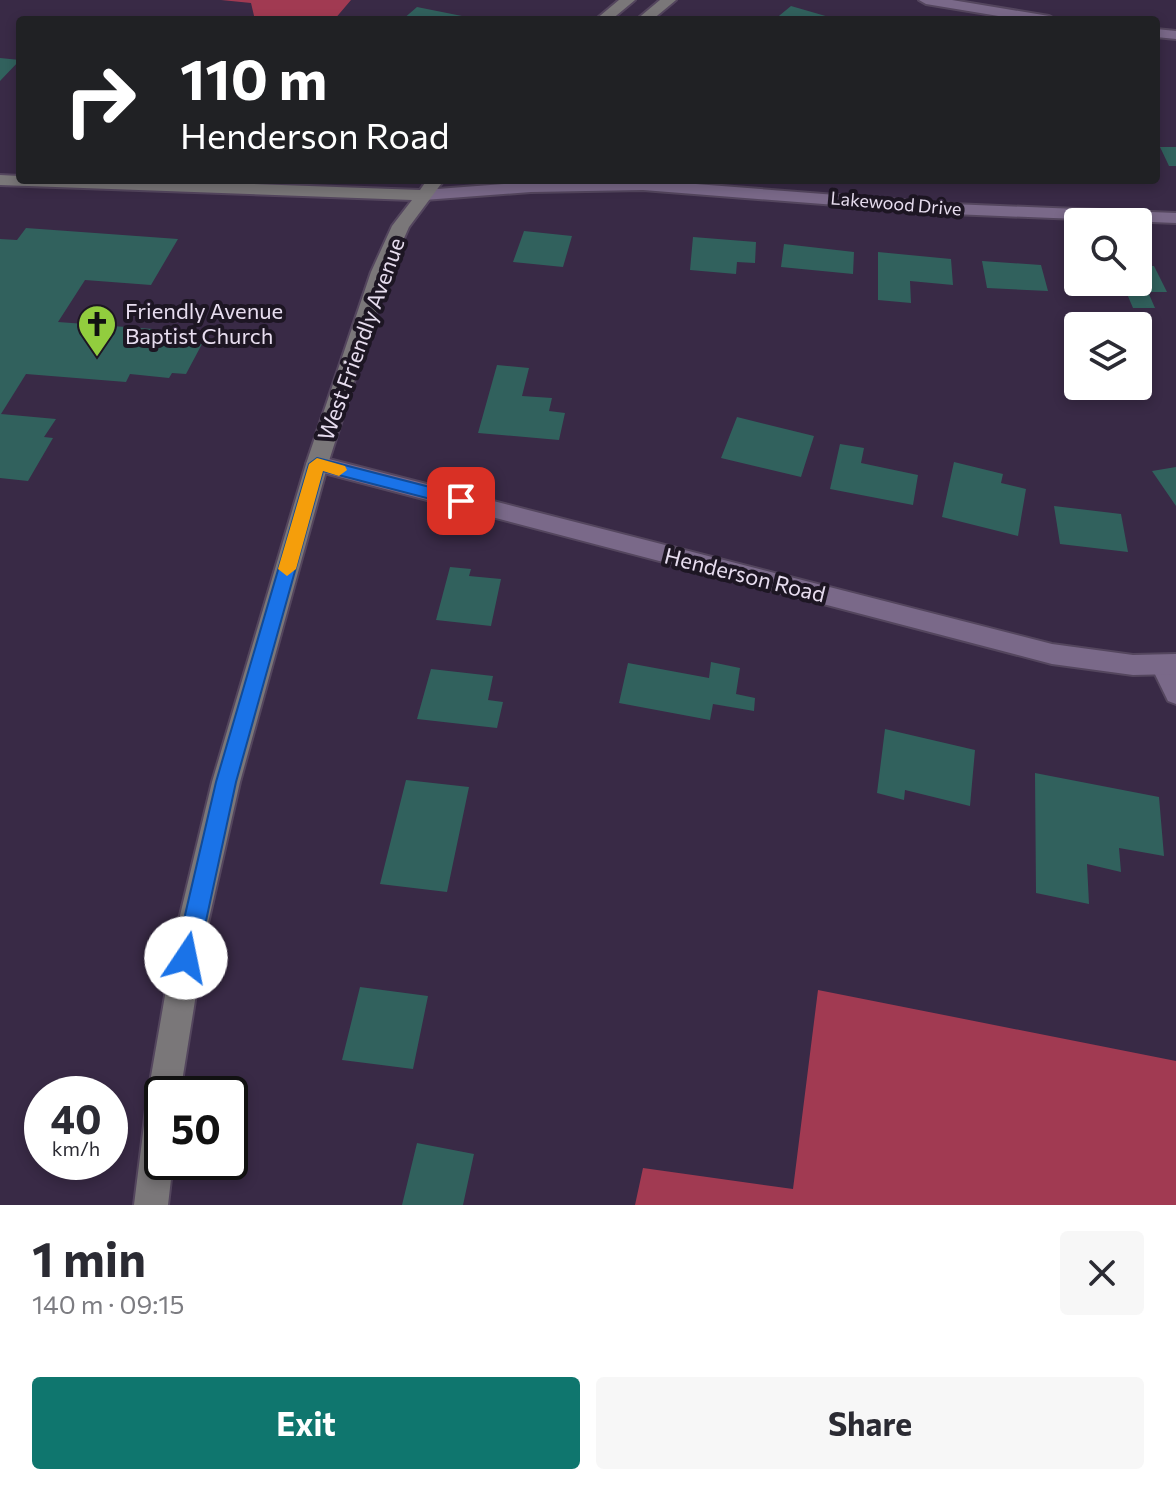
<!DOCTYPE html>
<html lang="en">
<head>
<meta charset="utf-8">
<style>
  body { margin:0; font-family:Commissioner,sans-serif; background:#f7f7f7; color:#2b2b33; height:100vh; display:flex; flex-direction:column; font-size:30px; white-space:nowrap }
  * { box-sizing:border-box; margin:0 }
  p { font-size:26px; color:#7c7c81 }
  .icon { flex:none; width:44px; height:44px; fill:none; stroke:currentColor; stroke-width:2; stroke-linecap:round; stroke-linejoin:round }
  .map { position:relative; height:1205px; overflow:hidden }
  .sheet { display:flex; flex-direction:column; background:#fff; flex:1 }
  .sheet>* { flex:none }
  .hud { position:absolute; left:16px; top:16px; width:1144px; height:168px; border-radius:8px; box-shadow:0 4px 12px #0003; background:#202124; color:#fff; overflow:hidden }
  .tools { position:absolute; left:1064px; top:208px; display:grid; gap:16px }
  .tools a { display:grid; place-items:center; width:88px; height:88px; border-radius:8px; background:#fff; box-shadow:0 4px 12px #0003; font-size:40px }
  .speed { position:absolute; left:24px; top:1076px; display:flex; gap:16px; font-size:40px; font-weight:700; text-align:center }
  .speed>* { display:grid; place-content:center; width:104px; height:104px; border-radius:50%; background:#fff; box-shadow:0 4px 12px #0003; line-height:1 }
  .speed small { font-size:20px; font-weight:400 }
  .speed .limit { border:4px solid #111; border-radius:12px; background:#fff; color:#111 }
  .pin { position:absolute; display:grid; place-items:center; width:68px; height:68px; color:#fff; margin:-34px; border-radius:16px; box-shadow:0 4px 12px #0006 }
  .me { position:absolute; width:88px; margin:-44px; rotate:11deg; stroke-linejoin:round; filter:drop-shadow(0 0 6px #0008) }
  .turn { display:flex; align-items:center; gap:28px; height:168px; padding:0 32px; font-size:36px }
  .turn .icon { width:104px; height:104px; stroke-width:2.5 }
  .turn b { display:block; font-size:56px; line-height:68px }
  .round { display:grid; place-items:center; flex:none; width:84px; height:84px; border-radius:8px; background:#f7f7f7 }
  .head { display:flex; align-items:center; justify-content:space-between; height:136px; padding:0 32px }
  h1 { font-size:48px; font-weight:700; line-height:60px }
  .cta { display:flex; gap:16px; margin-top:auto; padding:16px 32px }
  .cta a { flex:1; height:92px; border-radius:8px; background:#0f766e; color:#fff; font-size:32px; font-weight:700; line-height:92px; text-align:center }
  .cta a+a { background:#f7f7f7; color:#2b2b33 }
  .map>svg:first-child { display:block }
</style>
</head>
<body>
<div class="map">
<svg width="1176" height="1205" viewBox="0 0 1176 1205">
  <rect width="100%" height="100%" fill="#392a46"/>
  <path fill="#a13a52" d="M 221,0 L 351,0 L 334,20 L 255,20 L 251,3 Z
    M 818,990 L 1176,1061 L 1176,1205 L 635,1205 L 643,1168 L 793,1189 Z"/>
  <path fill="#31615d" d="M 791,6 L 829,17 L 826,20 L 774,20 Z
    M 417,7 L 477,19 L 477,20 L 402,20 Z
    M 0,58 L 20,60 L 0,81 Z
    M 1160,147 L 1176,147 L 1176,166 L 1169,166 Z
    M 26,228 L 178,239 L 151,285 L 85,280 L 58,322 L 153,329 L 149,335 L 190,338 L 187,343 L 202,344 L 186,374 L 172,373 L 169,378 L 130,374 L 126,382 L 26,374 L 1,414 L 56,419 L 44,437 L 53,438 L 28,481 L 0,478 L 0,239 L 17,240 Z
    M 524,231 L 572,236 L 563,267 L 513,262 Z
    M 693,237 L 756,242 L 755,263 L 737,262 L 736,274 L 690,270 Z
    M 784,244 L 854,252 L 853,274 L 781,267 Z
    M 878,252 L 951,259 L 953,285 L 910,281 L 911,303 L 878,300 Z
    M 982,261 L 1041,265 L 1048,291 L 987,288 Z
    M 1138,266 L 1154,266 L 1167,292 L 1148,292 L 1155,308 L 1133,308 L 1122,282 L 1138,282 Z
    M 497,365 L 529,368 L 522,396 L 552,398 L 549,411 L 565,413 L 559,440 L 478,433 Z
    M 737,417 L 814,436 L 801,477 L 721,458 Z
    M 840,444 L 864,448 L 861,463 L 918,475 L 913,505 L 830,489 Z
    M 954,462 L 1003,474 L 1001,483 L 1026,489 L 1018,536 L 942,517 Z
    M 1176,467 L 1176,506 L 1152,471 Z
    M 1054,506 L 1121,514 L 1128,552 L 1060,544 Z
    M 450,567 L 471,569 L 469,576 L 501,579 L 491,626 L 436,620 Z
    M 711,662 L 740,668 L 736,694 L 755,698 L 754,711 L 713,704 L 710,720 L 619,703 L 628,663 L 709,678 Z
    M 431,669 L 493,676 L 488,700 L 503,702 L 497,728 L 417,719 Z
    M 885,729 L 975,750 L 970,806 L 905,790 L 904,800 L 877,793 Z
    M 1035,773 L 1159,797 L 1164,856 L 1119,848 L 1121,872 L 1087,864 L 1089,904 L 1036,893 Z
    M 406,780 L 469,787 L 447,892 L 380,884 Z
    M 360,987 L 428,996 L 413,1069 L 342,1060 Z
    M 417,1143 L 474,1154 L 463,1205 L 402,1205 Z"/>
  <g fill="none" stroke-linecap="round" stroke-linejoin="round">
    <g stroke="#54465e" stroke-width="4">
      <path id="service" d="M 1160,655 L 1167,658 L 1176,674 L 1176,704 L 1168,701 L 1150,664 L 1153,658 Z"/>
    </g>
    <g stroke="#54465e" stroke-width="4">
      <path id="minor" d="M 919,0 L 952,0 L 1049,16 L 1056,20 L 1023,20 L 926,4 Z
        M 1156,29 L 1176,31 L 1176,39 L 1156,37 Z
        M 644,180 L 952,204 L 1176,213 L 1176,223 L 952,214 L 643,190 L 531,192 L 424,200 L 415,195 L 424,190 L 531,182 Z
        M 317,456 L 1052,644 L 1133,655 L 1176,654 L 1176,674 L 1133,675 L 1052,664 L 309,469 L 306,464 L 309,459 Z"/>
    </g>
    <g stroke="#54465e" stroke-width="4">
      <path id="secondary" d="M 619,0 L 635,0 L 611,20 L 595,20 Z
        M 660,0 L 676,0 L 652,20 L 636,20 Z
        M 0,175 L 20,176 L 20,180 L 144,180 L 420,190 L 427,180 L 444,180 L 409,227 L 389,272 L 328,464 L 240,782 L 206,932 L 180,1094 L 162,1094 L 162,1162 L 173,1162 L 168,1205 L 134,1205 L 146,1109 L 150,1099 L 148,1094 L 176,932 L 212,782 L 306,464 L 371,272 L 392,226 L 412,200 L 0,185 Z"/>
    </g>
    <use href="#service" fill="#7a6989" fill-rule="evenodd"/>
    <use href="#minor" fill="#7a6989" fill-rule="evenodd"/>
    <use href="#secondary" fill="#7a7779" fill-rule="evenodd"/>
  </g>
  <path fill="#1a73e8" stroke="#114b97" stroke-width="2" d="M 317,458 L 461,495 L 469,501 L 461,507 L 323,471 L 236,782 L 198,958 L 194,966 L 186,970 L 178,966 L 175,958 L 216,782 L 309,464 Z"/>
  <path fill="#f59e0b" d="M 317,458 L 345,466 L 347,470 L 339,476 L 323,471 L 296,569 L 287,576 L 278,569 L 309,464 Z"/>
  <defs>
    <g id="church-pin" transform="scale(2)"><path d="M0 17L-7.5 6A9.5 9.5 0 1 1 7.5 6Z" fill="#92cd3e" stroke="#1d1623"/><path d="M-1.2-6h2.4v3.5h3.3v2.4h-3.3V6h-2.4V-.1h-3.3v-2.4h3.3Z" fill="#111"/></g>
  </defs>
  <g fill-rule="evenodd">
    <use href="#church-pin" x="97" y="324"/>
  </g>
  <g text-anchor="middle" stroke-width="8" stroke-linejoin="round" paint-order="stroke">
    <g font-size="18" fill="#e7ddef" stroke="#1d1623">
      <text transform="translate(896 204) rotate(5)" y="6">Lakewood Drive</text>
    </g>
    <g font-size="22" fill="#e7ddef" stroke="#1d1623" text-anchor="start">
      <text x="125" y="319">Friendly Avenue<tspan x="125" dy="25">Baptist Church</tspan></text>
    </g>
    <g font-size="22" fill="#e7ddef" stroke="#1d1623">
      <text transform="translate(361 339) rotate(-70)" y="8">West Friendly Avenue</text>
      <text transform="translate(745 575) rotate(14)" y="8">Henderson Road</text>
    </g>
  </g>
</svg>
<div class="tools">
<a><svg class="icon" aria-label="search" viewBox="0 0 24 24"><circle cx="10" cy="10" r="6"/><path d="M15 15l6 6"/></svg></a>
<a><svg class="icon" aria-label="layers" viewBox="0 0 24 24"><path d="M12 4l9 5-9 5-9-5zM3 14l9 5 9-5"/></svg></a>
</div>
<div class="speed"><div>40<small>km/h</small></div><div class="limit">50</div></div>
<div class="pin" style="left:461px;top:501px;background:#d93025"><svg class="icon" aria-label="arrive" viewBox="0 0 24 24"><path d="M6 21V4h12l-3 4 3 4H6"/></svg></div>
<svg class="me" style="left:186px;top:958px" viewBox="-20 -20 40 40"><circle r="19" fill="#fff"/><path d="M0-13L10 11 0 6-10 11z" fill="#1a73e8"/></svg>
<div class="hud">
<div class="turn"><svg class="icon" aria-label="right" viewBox="0 0 24 24"><path d="M7 20v-9h11M14 6l5 5-5 5"/></svg><div><b>110 m</b>Henderson Road</div></div>
</div>
</div>
<section class="sheet">
<div class="head"><div><h1>1 min</h1><p>140 m · 09:15</p></div><a class="round"><svg class="icon" aria-label="close" viewBox="0 0 24 24"><path d="M6 6l12 12M18 6L6 18"/></svg></a></div>
<div class="cta"><a>Exit</a><a>Share</a></div>
</section>
</body>
</html>
